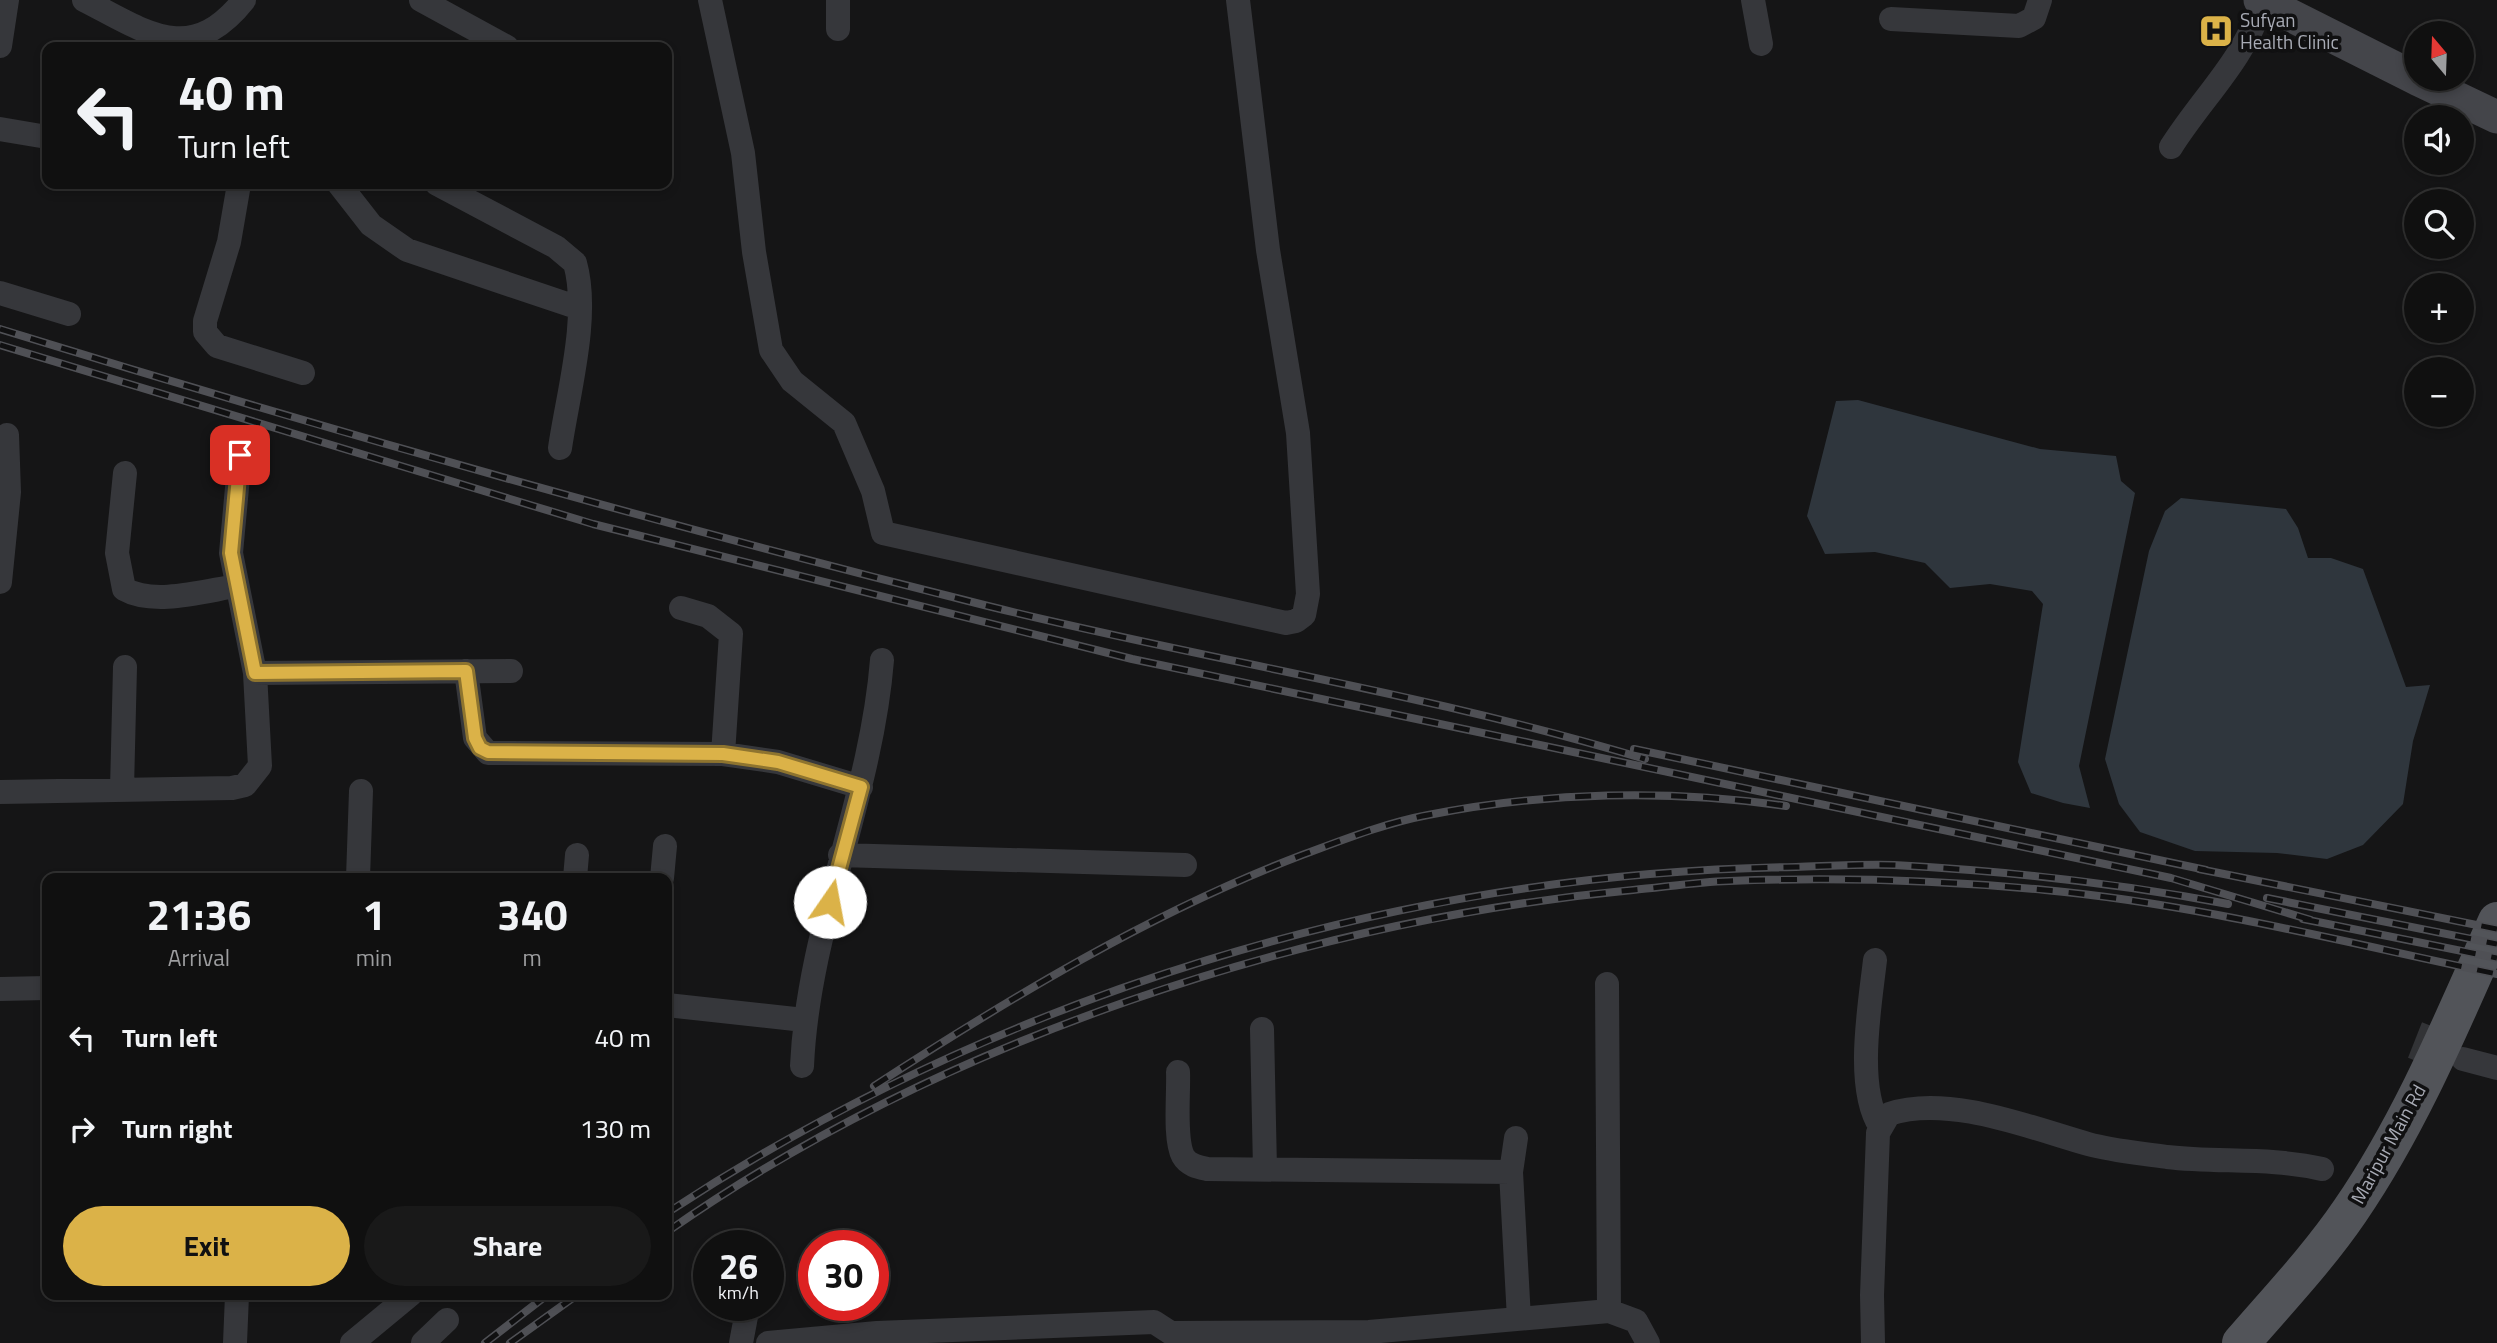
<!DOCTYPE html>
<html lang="en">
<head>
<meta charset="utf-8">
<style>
  body { margin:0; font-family:"Titillium Web",sans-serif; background:#191919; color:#f1f3f6; height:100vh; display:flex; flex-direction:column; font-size:26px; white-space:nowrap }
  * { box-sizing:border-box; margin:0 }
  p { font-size:23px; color:#9c9d9f }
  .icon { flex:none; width:38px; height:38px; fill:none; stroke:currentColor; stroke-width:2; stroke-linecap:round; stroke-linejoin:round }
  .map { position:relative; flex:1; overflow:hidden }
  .drawer { position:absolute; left:42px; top:873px; width:630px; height:427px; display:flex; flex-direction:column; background:#101010; border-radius:14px; box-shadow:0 4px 10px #0003,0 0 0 2px #303030 }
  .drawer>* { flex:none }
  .banner { position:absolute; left:42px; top:42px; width:630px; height:147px; border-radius:14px; box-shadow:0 4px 10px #0003,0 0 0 2px #303030; background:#101010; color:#f1f3f6; overflow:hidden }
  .needle { width:46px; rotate:341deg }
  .tools { position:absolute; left:2404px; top:21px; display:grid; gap:14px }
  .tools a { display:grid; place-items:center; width:70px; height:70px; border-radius:50%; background:#101010; box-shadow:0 4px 10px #0003,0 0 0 2px #303030; font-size:35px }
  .speed { position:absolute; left:693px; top:1230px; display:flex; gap:14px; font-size:35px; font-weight:700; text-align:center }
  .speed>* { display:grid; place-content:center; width:91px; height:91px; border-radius:50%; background:#101010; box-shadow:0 4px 10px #0003,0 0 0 2px #303030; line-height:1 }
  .speed small { font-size:18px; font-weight:400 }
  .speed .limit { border:10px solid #d22; background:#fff; color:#111 }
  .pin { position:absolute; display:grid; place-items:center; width:60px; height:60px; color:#fff; margin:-30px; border-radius:14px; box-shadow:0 4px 10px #0006 }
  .me { position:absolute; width:77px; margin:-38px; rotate:12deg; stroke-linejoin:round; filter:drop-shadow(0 0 5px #0008) }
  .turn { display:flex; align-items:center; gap:24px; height:147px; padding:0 21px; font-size:32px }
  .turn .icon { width:91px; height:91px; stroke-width:2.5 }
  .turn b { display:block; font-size:49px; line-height:60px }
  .eta { display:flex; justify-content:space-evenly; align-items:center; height:119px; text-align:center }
  .eta b { font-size:42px; font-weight:700; line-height:49px }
  .primary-button { display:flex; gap:14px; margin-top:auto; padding:14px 21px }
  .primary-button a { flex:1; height:80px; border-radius:42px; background:#dbb248; color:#111; font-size:28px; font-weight:700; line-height:80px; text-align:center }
  .primary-button a+a { background:#191919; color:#f1f3f6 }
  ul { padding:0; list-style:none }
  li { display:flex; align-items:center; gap:21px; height:91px; padding:0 21px }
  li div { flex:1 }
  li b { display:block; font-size:26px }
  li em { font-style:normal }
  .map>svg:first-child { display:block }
</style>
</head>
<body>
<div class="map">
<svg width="2497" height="1343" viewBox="0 0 2497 1343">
  <rect width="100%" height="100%" fill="#151516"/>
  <path fill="#2f363d" d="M 1858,400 L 2040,449 L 2116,456 L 2121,481 L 2135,493 L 2079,766 L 2090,808 L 2063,803 L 2031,793 L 2018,762 L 2043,604 L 2032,591 L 1990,584 L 1950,588 L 1925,563 L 1875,552 L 1825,554 L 1807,516 L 1836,401 Z
    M 2181,498 L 2286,509 L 2298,528 L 2308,558 L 2331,558 L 2363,569 L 2406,687 L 2430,685 L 2413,741 L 2403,804 L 2363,845 L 2327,859 L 2277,853 L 2195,851 L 2140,832 L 2119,804 L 2105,759 L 2149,551 L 2165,511 Z"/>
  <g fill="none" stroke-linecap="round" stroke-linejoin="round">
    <path stroke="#323336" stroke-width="38" stroke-dasharray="38 19" stroke-linecap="butt" d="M 2415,1040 L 2463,1059"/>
    <path stroke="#36373b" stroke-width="24" d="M 84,0 C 145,31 190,68 244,0
      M 421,0 L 507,47
      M 710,0 L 743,153 L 754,252 L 771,350 L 792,381 L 844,423 L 873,491 L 883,533 L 1286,623 L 1296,621 L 1304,615 L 1308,594 L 1298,433 L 1268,250 L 1238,0
      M 838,0 L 838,29
      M 1753,0 L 1761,44
      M 1891,19 L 2019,26 L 2034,18 L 2040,0
      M 0,46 L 7,0
      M 0,129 L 47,137
      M 2171,147 C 2204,95 2242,63 2263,2
      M 239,184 L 229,242 L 205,321 L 205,332 L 217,346 L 303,373
      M 339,184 L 371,225 L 407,250 L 579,308
      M 437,184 L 556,247 L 575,263 C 590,316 568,393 560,448
      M 0,293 L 69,314
      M 125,473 L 117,553 L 124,589 C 154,606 204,591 236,586
      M 0,582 L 9,492 L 7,435
      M 681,608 L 708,616 L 731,634 L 723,754
      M 466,671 L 475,738 L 488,753 L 723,754 L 778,762 L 861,787
      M 255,673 L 511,671
      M 122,789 L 125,667
      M 0,792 L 232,788 L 245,785 L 260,766 L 255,673 L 231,553 L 240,455
      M 840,855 L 1185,865
      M 358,878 L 361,791
      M 575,878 L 577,855
      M 662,878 L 665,846
      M 1875,960 C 1870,1005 1855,1087 1880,1126
      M 1607,984 L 1609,1311
      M 0,989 L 47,988
      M 667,1005 L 804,1020
      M 1262,1029 L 1265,1169
      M 2463,1059 L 2497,1068
      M 802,1066 C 808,928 871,798 882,660
      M 1178,1072 C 1179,1093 1174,1139 1183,1156 C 1188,1165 1198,1167 1207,1169 L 1511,1172
      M 1516,1138 L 1511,1172 L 1519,1319
      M 235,1343 L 237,1295
      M 352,1343 L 410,1295
      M 423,1343 L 447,1320
      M 741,1343 L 748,1306
      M 768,1343 L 877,1333 L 1154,1322 L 1171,1333 L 1369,1332 L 1609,1311 L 1636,1321 L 1648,1343
      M 1873,1343 L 1872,1295 L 1878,1133 L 1889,1114 C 1948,1094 2031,1128 2088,1144 C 2113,1151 2141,1153 2167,1157 C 2219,1163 2270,1157 2322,1169"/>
    <path stroke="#44454a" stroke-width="33" d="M 2260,0 L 2417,79
      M 2417,79 L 2497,117"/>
    <path stroke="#525459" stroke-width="38" d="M 2241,1343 C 2278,1300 2318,1258 2350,1211 C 2411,1122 2453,1020 2497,921"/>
    <g stroke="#4f5055" stroke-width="8">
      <path id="rail" d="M 0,329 C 327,430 656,523 988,606 C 1206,660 1430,694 1645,759
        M 0,345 L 593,524 L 1132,659 L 2171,878 L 2311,920
        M 1634,749 L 2206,870
        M 2199,869 L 2497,929
        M 2267,898 L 2497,944
        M 2303,919 L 2497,958
        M 874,1086 C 1010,998 1150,913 1302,855 C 1343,840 1385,823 1428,815 C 1544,792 1670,789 1786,806
        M 667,1213 C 998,995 1400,872 1796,867 C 1829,866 1862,864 1894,865 C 2007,871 2117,883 2228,904
        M 667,1232 C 939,1041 1303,921 1633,890 C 1665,887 1697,882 1729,881 C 1834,877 1940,880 2045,890 C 2197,904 2347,943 2497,974
        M 485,1343 L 547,1295
        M 510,1343 L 577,1295"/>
    </g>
    <use href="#rail" stroke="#101011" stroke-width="5" stroke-dasharray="16" stroke-linecap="butt"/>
  </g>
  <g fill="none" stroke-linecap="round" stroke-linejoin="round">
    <g stroke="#8e742f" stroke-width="18">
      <path id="route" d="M 240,455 L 231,553 L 255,673 L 466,671 L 475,738 L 480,748 L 488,752 L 723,754 L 778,762 L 861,787 L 830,902"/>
    </g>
    <use href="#route" stroke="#dbb248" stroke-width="12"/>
  </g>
  <defs>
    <g id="hospital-square" transform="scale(1.75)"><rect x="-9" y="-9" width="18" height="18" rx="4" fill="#dbb248" stroke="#101011"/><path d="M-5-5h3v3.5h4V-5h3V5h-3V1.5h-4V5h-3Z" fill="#111"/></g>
  </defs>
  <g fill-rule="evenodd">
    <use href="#hospital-square" x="2216" y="31"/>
  </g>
  <g text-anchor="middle" stroke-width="7" stroke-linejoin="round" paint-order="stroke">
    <g font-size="19" fill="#a8abb5" stroke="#101011" text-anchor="start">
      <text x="2240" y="27">Sufyan<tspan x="2240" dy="22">Health Clinic</tspan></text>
    </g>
    <g font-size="19" fill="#a8abb5" stroke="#101011">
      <text transform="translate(2388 1144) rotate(-61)" y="7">Maripur Main Rd</text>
    </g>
  </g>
</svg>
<div class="tools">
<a><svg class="needle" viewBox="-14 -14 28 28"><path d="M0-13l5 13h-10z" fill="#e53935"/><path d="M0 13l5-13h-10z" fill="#9c9d9f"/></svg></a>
<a><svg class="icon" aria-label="sound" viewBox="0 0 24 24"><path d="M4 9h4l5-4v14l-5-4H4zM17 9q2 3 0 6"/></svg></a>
<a><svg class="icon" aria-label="search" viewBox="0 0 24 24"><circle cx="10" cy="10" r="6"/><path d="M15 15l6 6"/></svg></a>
<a>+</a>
<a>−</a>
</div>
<div class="speed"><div>26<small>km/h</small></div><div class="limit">30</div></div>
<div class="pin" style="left:240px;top:455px;background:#d93025"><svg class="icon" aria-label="arrive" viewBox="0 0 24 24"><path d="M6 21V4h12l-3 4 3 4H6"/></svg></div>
<svg class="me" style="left:830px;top:902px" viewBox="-20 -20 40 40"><circle r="19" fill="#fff"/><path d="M0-13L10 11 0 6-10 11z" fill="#dbb248"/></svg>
<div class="banner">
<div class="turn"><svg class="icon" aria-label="left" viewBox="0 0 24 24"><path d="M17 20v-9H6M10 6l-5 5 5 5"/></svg><div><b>40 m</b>Turn left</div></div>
</div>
<section class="drawer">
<div class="eta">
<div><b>21:36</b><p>Arrival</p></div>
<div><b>1</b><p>min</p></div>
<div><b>340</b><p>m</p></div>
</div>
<ul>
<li><svg class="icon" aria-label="left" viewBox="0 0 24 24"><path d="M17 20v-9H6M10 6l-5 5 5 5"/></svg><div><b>Turn left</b></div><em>40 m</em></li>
<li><svg class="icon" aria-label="right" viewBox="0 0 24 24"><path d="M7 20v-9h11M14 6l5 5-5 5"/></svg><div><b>Turn right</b></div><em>130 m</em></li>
</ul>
<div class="primary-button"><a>Exit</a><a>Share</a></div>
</section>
</div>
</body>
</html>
